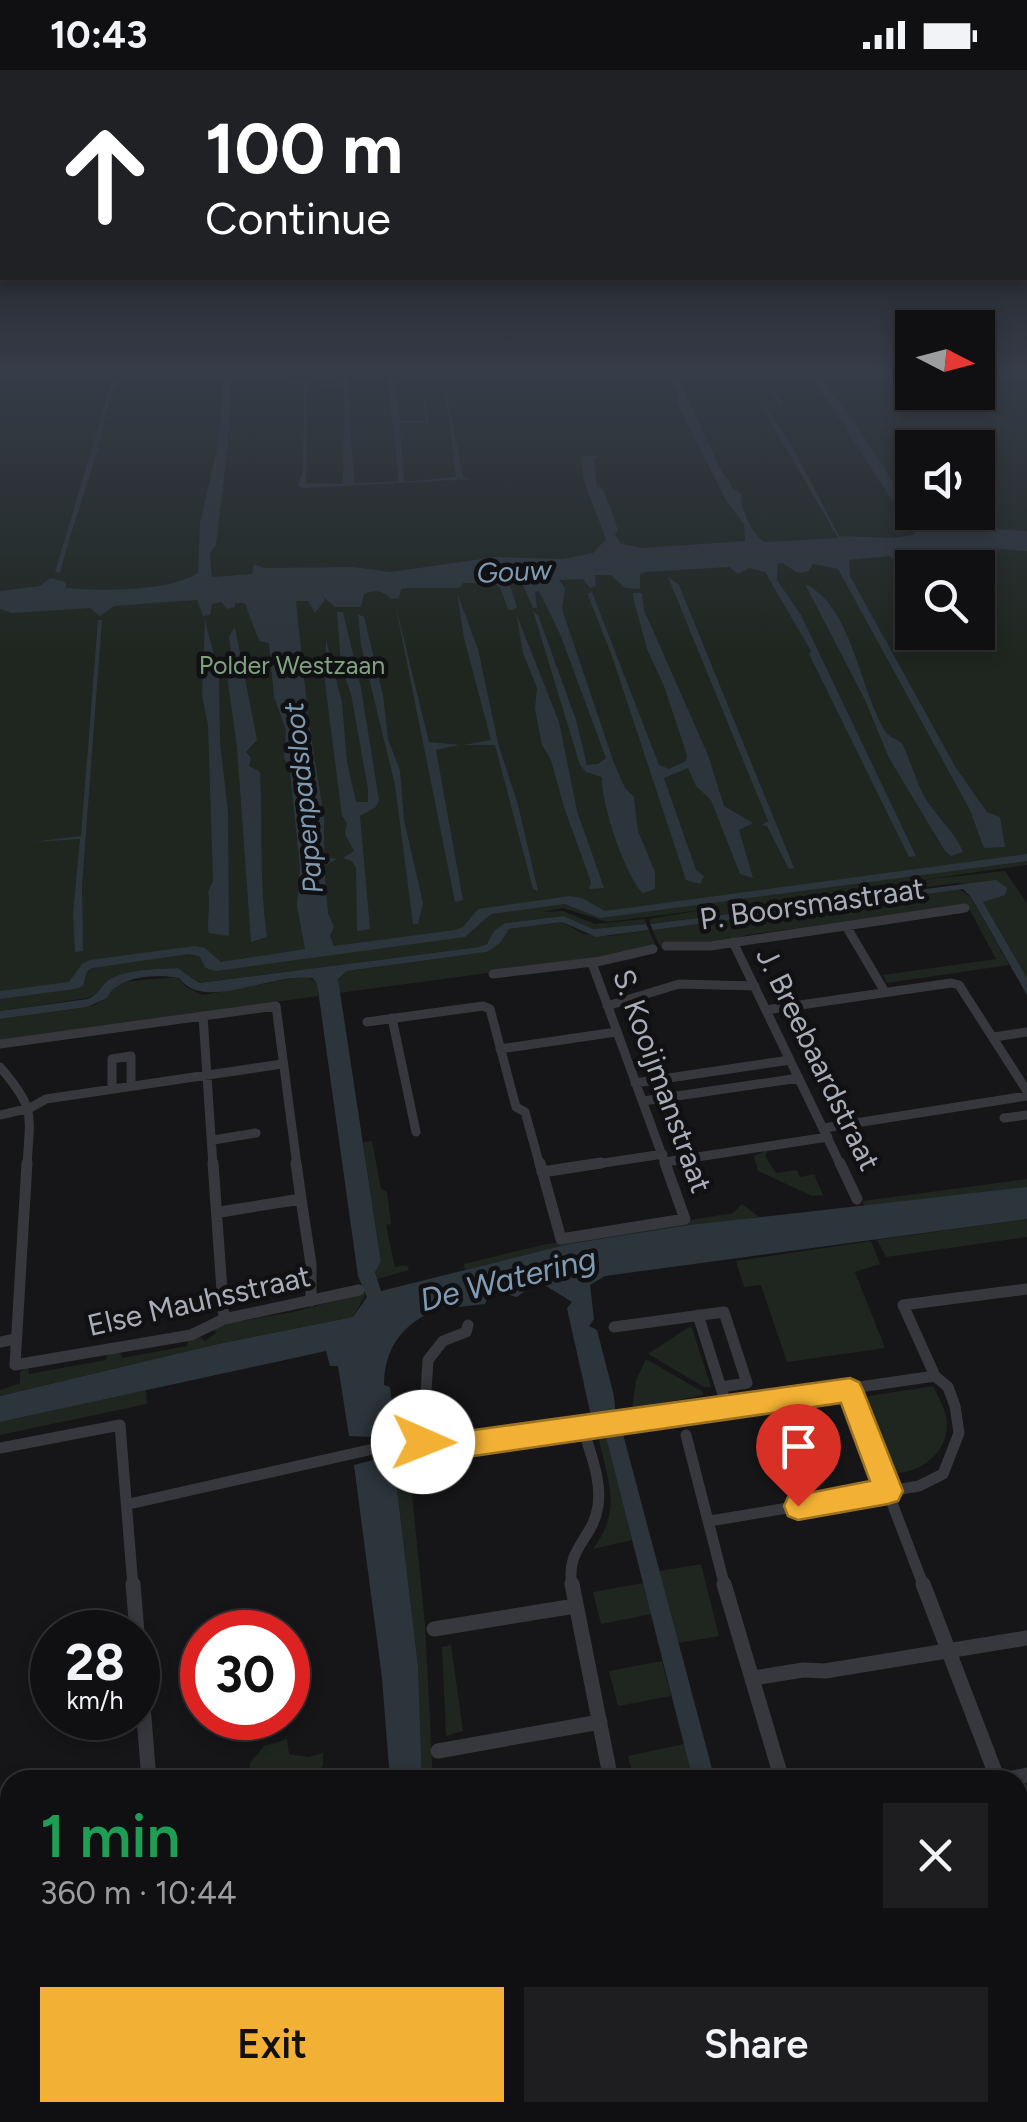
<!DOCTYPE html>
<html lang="en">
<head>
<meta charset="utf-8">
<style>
  body { margin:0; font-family:Figtree,sans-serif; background:#1e1e20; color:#f1f3f6; height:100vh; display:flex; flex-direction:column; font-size:38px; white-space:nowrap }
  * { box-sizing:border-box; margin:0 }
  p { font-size:32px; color:#9c9d9f }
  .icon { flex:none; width:55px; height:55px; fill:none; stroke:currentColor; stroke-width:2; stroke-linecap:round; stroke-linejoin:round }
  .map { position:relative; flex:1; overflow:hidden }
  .details { position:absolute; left:0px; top:1700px; width:1028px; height:352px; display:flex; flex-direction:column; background:#101012; border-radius:30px 30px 0 0; box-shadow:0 5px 15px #0003,0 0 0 2px #303032 }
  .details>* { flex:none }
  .top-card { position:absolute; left:0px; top:0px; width:1028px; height:210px; box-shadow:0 5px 15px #0003,0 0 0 2px #303032; background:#202124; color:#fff; overflow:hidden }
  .needle { width:65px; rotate:96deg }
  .buttons { position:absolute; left:895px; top:240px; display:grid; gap:20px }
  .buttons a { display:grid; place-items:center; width:100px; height:100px; border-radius:0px; background:#101012; box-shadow:0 5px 15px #0003,0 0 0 2px #303032; font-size:50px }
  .speed { position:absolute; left:30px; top:1540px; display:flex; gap:20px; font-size:50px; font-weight:700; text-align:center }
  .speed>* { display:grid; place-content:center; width:130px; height:130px; border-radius:50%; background:#101012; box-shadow:0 5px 15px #0003,0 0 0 2px #303032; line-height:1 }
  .speed small { font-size:25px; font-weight:400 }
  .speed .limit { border:15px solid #d22; background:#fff; color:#111 }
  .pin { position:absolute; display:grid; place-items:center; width:85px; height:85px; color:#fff; margin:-102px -42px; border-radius:50% 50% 50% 0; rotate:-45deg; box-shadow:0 0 10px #0007 }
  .pin .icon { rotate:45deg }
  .me { position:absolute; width:110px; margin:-55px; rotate:91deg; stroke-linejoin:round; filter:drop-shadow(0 0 8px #0008) }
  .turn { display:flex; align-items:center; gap:35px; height:210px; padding:0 40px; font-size:45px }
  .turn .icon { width:130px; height:130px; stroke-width:2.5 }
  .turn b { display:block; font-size:70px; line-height:85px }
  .round { display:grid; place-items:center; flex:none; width:105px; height:105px; border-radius:0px; background:#1e1e20 }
  .head { display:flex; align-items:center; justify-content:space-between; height:170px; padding:0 40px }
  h1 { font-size:60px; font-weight:600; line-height:75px; color:#1e9e55 }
  .cta { display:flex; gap:20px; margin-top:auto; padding:20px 40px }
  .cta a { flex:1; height:115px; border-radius:0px; background:#f2b134; color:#111; font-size:40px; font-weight:600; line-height:115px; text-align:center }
  .cta a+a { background:#1e1e20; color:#f1f3f6 }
  .status { display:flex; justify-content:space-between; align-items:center; height:70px; padding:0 50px; background:#101012; direction:ltr }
  .status svg { height:28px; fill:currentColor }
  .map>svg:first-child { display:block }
</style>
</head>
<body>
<div class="status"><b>10:43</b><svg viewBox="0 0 49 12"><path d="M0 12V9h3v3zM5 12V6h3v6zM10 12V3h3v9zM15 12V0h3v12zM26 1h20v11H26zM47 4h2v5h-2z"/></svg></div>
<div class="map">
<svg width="1027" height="2052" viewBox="0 0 1027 2052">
  <rect width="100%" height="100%" fill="#161618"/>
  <path fill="#1e261f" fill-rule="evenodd" d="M 0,304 L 912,304 L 912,322 L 978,322 L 978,304 L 1027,304 L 1027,795 L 921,810 L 1005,801 L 1027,833 L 1027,908 L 983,832 L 966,814 L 957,813 L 650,854 L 649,849 L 709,839 L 607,852 L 563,838 L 543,842 L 563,841 L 595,854 L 644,849 L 647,854 L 593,859 L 564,846 L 505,853 L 487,874 L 479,877 L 199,913 L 178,898 C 158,899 130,899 112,908 C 101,913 100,924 88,928 L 0,941 ZM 912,378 L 978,378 L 978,442 L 912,442 ZM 912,498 L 978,498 L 978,562 L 912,562 Z
    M 957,818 L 971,827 L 1009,895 L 887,913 L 883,905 L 996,889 L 967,835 L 748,865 L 712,874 L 660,876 L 652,860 Z
    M 562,852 L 584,864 L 610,866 L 649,860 L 656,876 L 613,886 L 339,923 L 338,909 L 347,901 L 487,882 L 509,859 Z
    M 305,906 L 318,913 L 318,926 L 0,970 L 0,949 L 87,937 L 97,934 L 120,912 L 177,907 L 186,917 L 203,925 Z
    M 372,1071 L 381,1119 L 387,1122 L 391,1154 L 386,1155 L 395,1197 L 407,1195 L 409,1200 L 377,1209 L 375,1202 L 381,1192 L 363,1072 Z
    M 768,1080 L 765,1086 L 776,1103 L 797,1100 L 800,1107 L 814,1104 L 823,1125 L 812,1126 L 758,1101 L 754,1086 Z
    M 1027,1109 L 1027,1117 L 1007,1121 L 864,1137 L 863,1131 Z
    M 742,1134 L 759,1147 L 569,1174 L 465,1200 L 464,1194 L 542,1175 L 733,1143 Z
    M 1027,1149 L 1027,1167 L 886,1187 L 877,1170 Z
    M 871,1171 L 880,1194 L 855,1202 L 885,1278 L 787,1292 L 761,1215 L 744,1217 L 736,1191 Z
    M 367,1222 L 353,1247 L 218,1274 L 0,1326 L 0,1320 L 20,1313 L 20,1302 L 28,1297 L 29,1304 L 106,1290 L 107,1285 L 120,1282 L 122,1288 L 187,1276 L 188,1269 L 199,1266 L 205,1271 L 216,1263 L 213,1257 L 218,1255 L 293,1242 Z
    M 689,1257 L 692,1258 L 711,1317 L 704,1317 L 648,1284 Z
    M 646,1289 L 703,1322 L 703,1325 L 632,1339 L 636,1310 Z
    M 933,1316 C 939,1328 947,1342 947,1355 C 947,1384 918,1405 891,1403 L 865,1337 L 869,1326 Z
    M 146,1320 L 147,1334 L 0,1365 L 0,1352 Z
    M 605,1362 L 632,1470 L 593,1479 C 623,1438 608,1413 598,1366 Z
    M 393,1385 L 408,1385 L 425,1554 L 433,1710 L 422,1710 L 418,1596 Z
    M 701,1494 L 719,1566 L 678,1573 L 659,1501 Z
    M 643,1513 L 651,1544 L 601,1554 L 593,1522 Z
    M 451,1575 L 463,1661 L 446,1666 L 442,1577 Z
    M 662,1591 L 671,1626 L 618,1636 L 609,1601 Z
    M 287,1669 L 289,1684 L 308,1687 L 323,1683 L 323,1695 L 317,1708 L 250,1710 L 250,1693 L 264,1676 Z
    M 684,1674 L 693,1710 L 634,1710 L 628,1686 Z
    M 9,1860 L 10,1938 L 6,1967 L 0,1972 L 0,1862 Z
    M 139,2043 L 139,2042 L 260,2043 L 228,2052 L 139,2052 Z
    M 664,2043 L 664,2042 L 896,2043 L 874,2052 L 600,2052 Z"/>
  <path fill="#2c353c" d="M 114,304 L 119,304 C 116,319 108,332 105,348 C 95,399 73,450 60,503 L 55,502 Z
    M 224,304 L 231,304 L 228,373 L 216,475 L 210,483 L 212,507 L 252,504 L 254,494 L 264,498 L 353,497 L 391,502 L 495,487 L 563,489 L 593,483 L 606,469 L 584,412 L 581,385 L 602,387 L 593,389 L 597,416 L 604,421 L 618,459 L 615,465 L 621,474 L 643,478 L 745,471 L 744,454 L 727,432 L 676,332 L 678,324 L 665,304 L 675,304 C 693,336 704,365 720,398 C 724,408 730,408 732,418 L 741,424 C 742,443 752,464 765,472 L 838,468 L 763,338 L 764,336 L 779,334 L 762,304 L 783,334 L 767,337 L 768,341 L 793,378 L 839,466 L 892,468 L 913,465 L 916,460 L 983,454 L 993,459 L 1027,461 L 1027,481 L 987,478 L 982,485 L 969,487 L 948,480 L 916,486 L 912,512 L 890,486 L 849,490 L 850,506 L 956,698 L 987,742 L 1000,747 L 1005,777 L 984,778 L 970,740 L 838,499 L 813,494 L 809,501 L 798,503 L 782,493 L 778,494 L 777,510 L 801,545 L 916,786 L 909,787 L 809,584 L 811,581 L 765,502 L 749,498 L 738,504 L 729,497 L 645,502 L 640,504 L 640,519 L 625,518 L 611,505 L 595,505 L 596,516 L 590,518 L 583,509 L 559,510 L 565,518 L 562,537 L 565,548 L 614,693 L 625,718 L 634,727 L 638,761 L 655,802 L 655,819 L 643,823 C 626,808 600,731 602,707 L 586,702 L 580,695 L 533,541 L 538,545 L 576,650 L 587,695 L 598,694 L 606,688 L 560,564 L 539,521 L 535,522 L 537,538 L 533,538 L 522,513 L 509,512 L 517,537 L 512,540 L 508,539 L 500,518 L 494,513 L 463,513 L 459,518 L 408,518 L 401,519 L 399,528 L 391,529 C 384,521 373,519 364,524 L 361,537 L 335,537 L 322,526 L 325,530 L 315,543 L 308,531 L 296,531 L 309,654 L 324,747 L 324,787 L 337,789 L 324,796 L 328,843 L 334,857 L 330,866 L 334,876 L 455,860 L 463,857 L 478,839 L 570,826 L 582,828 L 605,841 L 1027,784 L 1027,791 L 600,848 L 565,834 L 491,844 L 465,867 L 216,901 L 206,898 L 199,886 L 189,884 L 92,898 L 87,901 L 83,916 L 75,919 L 0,929 L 0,921 L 69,912 L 82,894 L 90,890 L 195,876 L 205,878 L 221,892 L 305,879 L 297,836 L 300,797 L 290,703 L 284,687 L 286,660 L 274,627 L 269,573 L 259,571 L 245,533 L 235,533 L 235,537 L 228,539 L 221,532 L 212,534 L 210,545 L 203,546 L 197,530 L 114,536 L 100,546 L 90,538 L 12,543 L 0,539 L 0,521 L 40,516 L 50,508 L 66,512 L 66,518 C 101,521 168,522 198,503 L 200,453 L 219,370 Z
    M 342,304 L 347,306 L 354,413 L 399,412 L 387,304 L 393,304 L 400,351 L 426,351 L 419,304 L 429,353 L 400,353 L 404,412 L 456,407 L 443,304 L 462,402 L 464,408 L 472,409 L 304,418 L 298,416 L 303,400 L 304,313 L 280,311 L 305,311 L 307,316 L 313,316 L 307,318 L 306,413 L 343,414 L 344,317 L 318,316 L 342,314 Z
    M 810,304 L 817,304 L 850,345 L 921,455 L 912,456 L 905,450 Z
    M 668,507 L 679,515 L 794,798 L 789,799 L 767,756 L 762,755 L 768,751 Z
    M 805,514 C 851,534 860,620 885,661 C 889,668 899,669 903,675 C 905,678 918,715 923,724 C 934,745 954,760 963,782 L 951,786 L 945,781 L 889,688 L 865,630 Z
    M 592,522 L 659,695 L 669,699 L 686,691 L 687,685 L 664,616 L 647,579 L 633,527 L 633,523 L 642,523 L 644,540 L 708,685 L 724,736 L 753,753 L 739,760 L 753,808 L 740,804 L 711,730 L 696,716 L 688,698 L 664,708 L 696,800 L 704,806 L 700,814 L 686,810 L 612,586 L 587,523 Z
    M 457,523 L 478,579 L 498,673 L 518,735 L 538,821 L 533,819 L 495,675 L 463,675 L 491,670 L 464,568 Z
    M 395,533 L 429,672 L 459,675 L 436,680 L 463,830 L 455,832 Z
    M 337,542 L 343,542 L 361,618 L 379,730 L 376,737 L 360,746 L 370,859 L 357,861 L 356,798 L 352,791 L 343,788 L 354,781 L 345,764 L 347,753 L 342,746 L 325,613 L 326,570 L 342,632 L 347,692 L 356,732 L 368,732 L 368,719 L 351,624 L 341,596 Z
    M 516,543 L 559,652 L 577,741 L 604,818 L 589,819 L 591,812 L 564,737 L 551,690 L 542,675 L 535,639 L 537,618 L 523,583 Z
    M 358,544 L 364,547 L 383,625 L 388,669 L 400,701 L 404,750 L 423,833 L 418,854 L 413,854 L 395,715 L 361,575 Z
    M 98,550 L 102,550 L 82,815 L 83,881 L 75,882 L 73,844 L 80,769 L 32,772 L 81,766 Z
    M 205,550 L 219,605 L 220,672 L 228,742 L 229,866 L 209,863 C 206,857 211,835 208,822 L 213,811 L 208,655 L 202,625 Z
    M 235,557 L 257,670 L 246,682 L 251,688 L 249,696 L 260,702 C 263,756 259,812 267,867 L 251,872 L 237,677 L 227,606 L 233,599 L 229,566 Z
    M 996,810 L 1007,818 L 1005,825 L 983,832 L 1027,908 L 1027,925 L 971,827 L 963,819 L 653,860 L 650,854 Z
    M 564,846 L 593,859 L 646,854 L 649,860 L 596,867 L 562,852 L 509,859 L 500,873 L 487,882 L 347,901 L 338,909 L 381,1192 L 375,1202 L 381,1221 L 569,1174 L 690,1155 L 1027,1117 L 1027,1149 L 605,1206 L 590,1215 L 594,1249 L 589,1256 L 597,1260 L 614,1326 L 617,1360 L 622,1360 L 715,1710 L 693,1710 L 605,1363 L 608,1362 L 605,1348 L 591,1346 L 567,1238 L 572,1232 L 538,1211 L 517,1227 L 491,1220 L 485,1234 L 458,1237 L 457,1233 C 414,1244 384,1268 384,1315 L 390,1317 L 395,1357 L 369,1367 L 349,1366 L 338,1296 L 330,1296 L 326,1281 L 0,1352 L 0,1326 L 218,1274 L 353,1247 L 367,1227 L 358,1206 L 317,913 L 312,908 C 272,902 204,943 179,908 C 156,904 117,906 107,928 L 87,937 L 0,949 L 0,941 L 88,929 C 100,924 101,913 112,908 C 130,899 158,899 178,898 L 199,913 L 479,877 L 487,874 L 494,861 L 505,853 Z
    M 393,1385 L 418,1596 L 422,1710 L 390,1710 L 382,1608 L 354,1395 Z"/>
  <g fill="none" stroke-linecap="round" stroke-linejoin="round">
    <path stroke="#37383d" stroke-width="9" d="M 846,856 L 885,922
      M 733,872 L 841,1096
      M 666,876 L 711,876 L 965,838
      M 592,893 L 666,1096
      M 493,904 L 601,891 L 653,879
      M 607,936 L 679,914 L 755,916
      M 766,940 L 951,913 L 959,915 L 1027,1021
      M 203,946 L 213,1096
      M 392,948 L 416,1062
      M 367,952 L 483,936 L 490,939 L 516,1037 L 525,1042 L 540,1096
      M 994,967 L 1027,962
      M 0,974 L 276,936 L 297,1096
      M 500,979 L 616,962
      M 0,997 C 36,1039 30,1043 27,1096
      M 635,1013 L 790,990
      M 112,1018 L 112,989 L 131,986 L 131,1016
      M 643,1031 L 799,1008
      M 0,1045 L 30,1038 L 46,1029 L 282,994
      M 1004,1048 L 1027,1045
      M 824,1058 L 1027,1026
      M 213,1070 L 256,1063
      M 665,1092 L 828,1067
      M 584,1096 L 663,1084"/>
    <path stroke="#37383d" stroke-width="11" d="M 27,1093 L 15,1295 L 191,1265 L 224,1249 L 359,1220
      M 213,1093 L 224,1249
      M 540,1093 L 561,1169 L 685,1149 L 665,1093
      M 840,1093 L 857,1129
      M 542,1102 L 601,1093
      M 301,1129 L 311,1194 L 311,1231
      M 220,1142 L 301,1129 L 296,1093
      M 698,1245 L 727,1337
      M 614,1257 L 724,1242 L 747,1313 L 721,1317
      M 0,1272 L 15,1269
      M 849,1320 L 924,1517
      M 686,1365 L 725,1517
      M 423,1372 L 428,1290 L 443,1271 L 466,1262 L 468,1255
      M 0,1378 L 120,1355 L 133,1517
      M 129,1434 L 413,1370 L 453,1376 L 935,1306
      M 710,1451 L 919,1416 L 943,1404 L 959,1363 L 955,1336 L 948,1317 L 935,1306 L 903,1235 L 1027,1219
      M 572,1517 C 565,1477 593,1470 598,1436 C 602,1410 590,1383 583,1358"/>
    <path stroke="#37383d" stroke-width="15" d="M 133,1514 L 137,1562
      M 572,1514 L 611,1710
      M 724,1514 L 782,1710
      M 923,1514 L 998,1710
      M 434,1559 L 575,1536
      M 138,1573 L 149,1710
      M 754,1608 L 803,1600 L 825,1601 L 1027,1568
      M 438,1681 L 600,1652
      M 1003,1710 L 1027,1705
      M 1018,1761 L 1027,1785
      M 0,1858 L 10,1856"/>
    <path fill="#37383d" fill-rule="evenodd" d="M 1027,1790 L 1027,1810 L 1018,1811 L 1018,1793 Z
      M 0,1990 L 10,1991 L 10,2011 L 0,2010 Z"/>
    <path fill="#53555c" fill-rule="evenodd" d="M 1027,2030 L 1027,2052 L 990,2052 L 994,2043 L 1018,2042 L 1018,2034 Z"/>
    <path stroke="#4a4c52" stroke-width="4" stroke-dasharray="19 15" stroke-linecap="butt" d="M 1018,1929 L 1027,1927
      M 1018,2004 L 1027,2006
      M 311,2052 L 343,2042
      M 387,2052 L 419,2042
      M 478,2052 L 510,2042
      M 540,2052 L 571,2042
      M 761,2052 L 881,2046 L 978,2052"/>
  </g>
  <linearGradient id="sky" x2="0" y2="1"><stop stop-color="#0c0c0d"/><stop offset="0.51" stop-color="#363c48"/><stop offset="1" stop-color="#363c48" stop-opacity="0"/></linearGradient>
  <rect width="1027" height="591" fill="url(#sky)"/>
  <path fill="#f2b134" stroke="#9d7322" stroke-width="2.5" d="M 850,1308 L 859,1312 L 863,1320 L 903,1421 L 898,1431 L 888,1434 L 798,1450 L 788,1446 L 784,1436 L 788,1427 L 870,1411 L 841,1333 L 453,1389 L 413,1381 L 409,1372 L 413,1363 L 423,1359 L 453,1363 Z"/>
  <g text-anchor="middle" stroke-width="9" stroke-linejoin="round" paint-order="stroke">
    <g font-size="25" fill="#7fa381" stroke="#111113">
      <text x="292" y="604">Polder Westzaan</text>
    </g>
    <g font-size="28" font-style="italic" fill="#7f9bb3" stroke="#111113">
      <text transform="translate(514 501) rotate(-3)" y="10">Gouw</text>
      <text transform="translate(303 728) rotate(-96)" y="10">Papenpadsloot</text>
    </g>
    <g font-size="30" fill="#a8adb8" stroke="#111113">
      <text transform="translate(812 834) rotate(-8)" y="10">P. Boorsmastraat</text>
      <text transform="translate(818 989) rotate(64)" y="10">J. Breebaardstraat</text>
      <text transform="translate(662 1011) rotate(70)" y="10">S. Kooijmanstraat</text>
      <text transform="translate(199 1231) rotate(-13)" y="10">Else Mauhsstraat</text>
    </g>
    <g font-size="32" font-style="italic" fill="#7f9bb3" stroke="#111113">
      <text transform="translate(508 1209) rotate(-14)" y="11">De Watering</text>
    </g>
  </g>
</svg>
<div class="buttons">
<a><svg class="needle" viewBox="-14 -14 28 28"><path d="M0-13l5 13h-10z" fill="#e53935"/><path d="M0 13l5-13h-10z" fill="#9c9d9f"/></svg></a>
<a><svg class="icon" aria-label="sound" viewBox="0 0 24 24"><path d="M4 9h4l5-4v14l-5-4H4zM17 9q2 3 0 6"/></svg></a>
<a><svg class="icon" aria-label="search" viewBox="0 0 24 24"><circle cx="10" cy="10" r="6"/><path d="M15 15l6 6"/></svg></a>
</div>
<div class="speed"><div>28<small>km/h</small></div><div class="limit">30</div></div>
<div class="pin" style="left:798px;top:1436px;background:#d93025"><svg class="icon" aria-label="arrive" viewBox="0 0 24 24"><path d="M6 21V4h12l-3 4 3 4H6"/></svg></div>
<svg class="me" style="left:423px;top:1372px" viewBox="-20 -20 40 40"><circle r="19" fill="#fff"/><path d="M0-13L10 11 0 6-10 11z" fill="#f2b134"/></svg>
<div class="top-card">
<div class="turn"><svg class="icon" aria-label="ahead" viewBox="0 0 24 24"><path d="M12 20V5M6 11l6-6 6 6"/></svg><div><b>100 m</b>Continue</div></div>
</div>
<section class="details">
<div class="head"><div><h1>1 min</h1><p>360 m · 10:44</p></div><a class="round"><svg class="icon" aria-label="close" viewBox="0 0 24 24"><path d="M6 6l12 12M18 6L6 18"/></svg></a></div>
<div class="cta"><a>Exit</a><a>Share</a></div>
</section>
</div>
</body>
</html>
